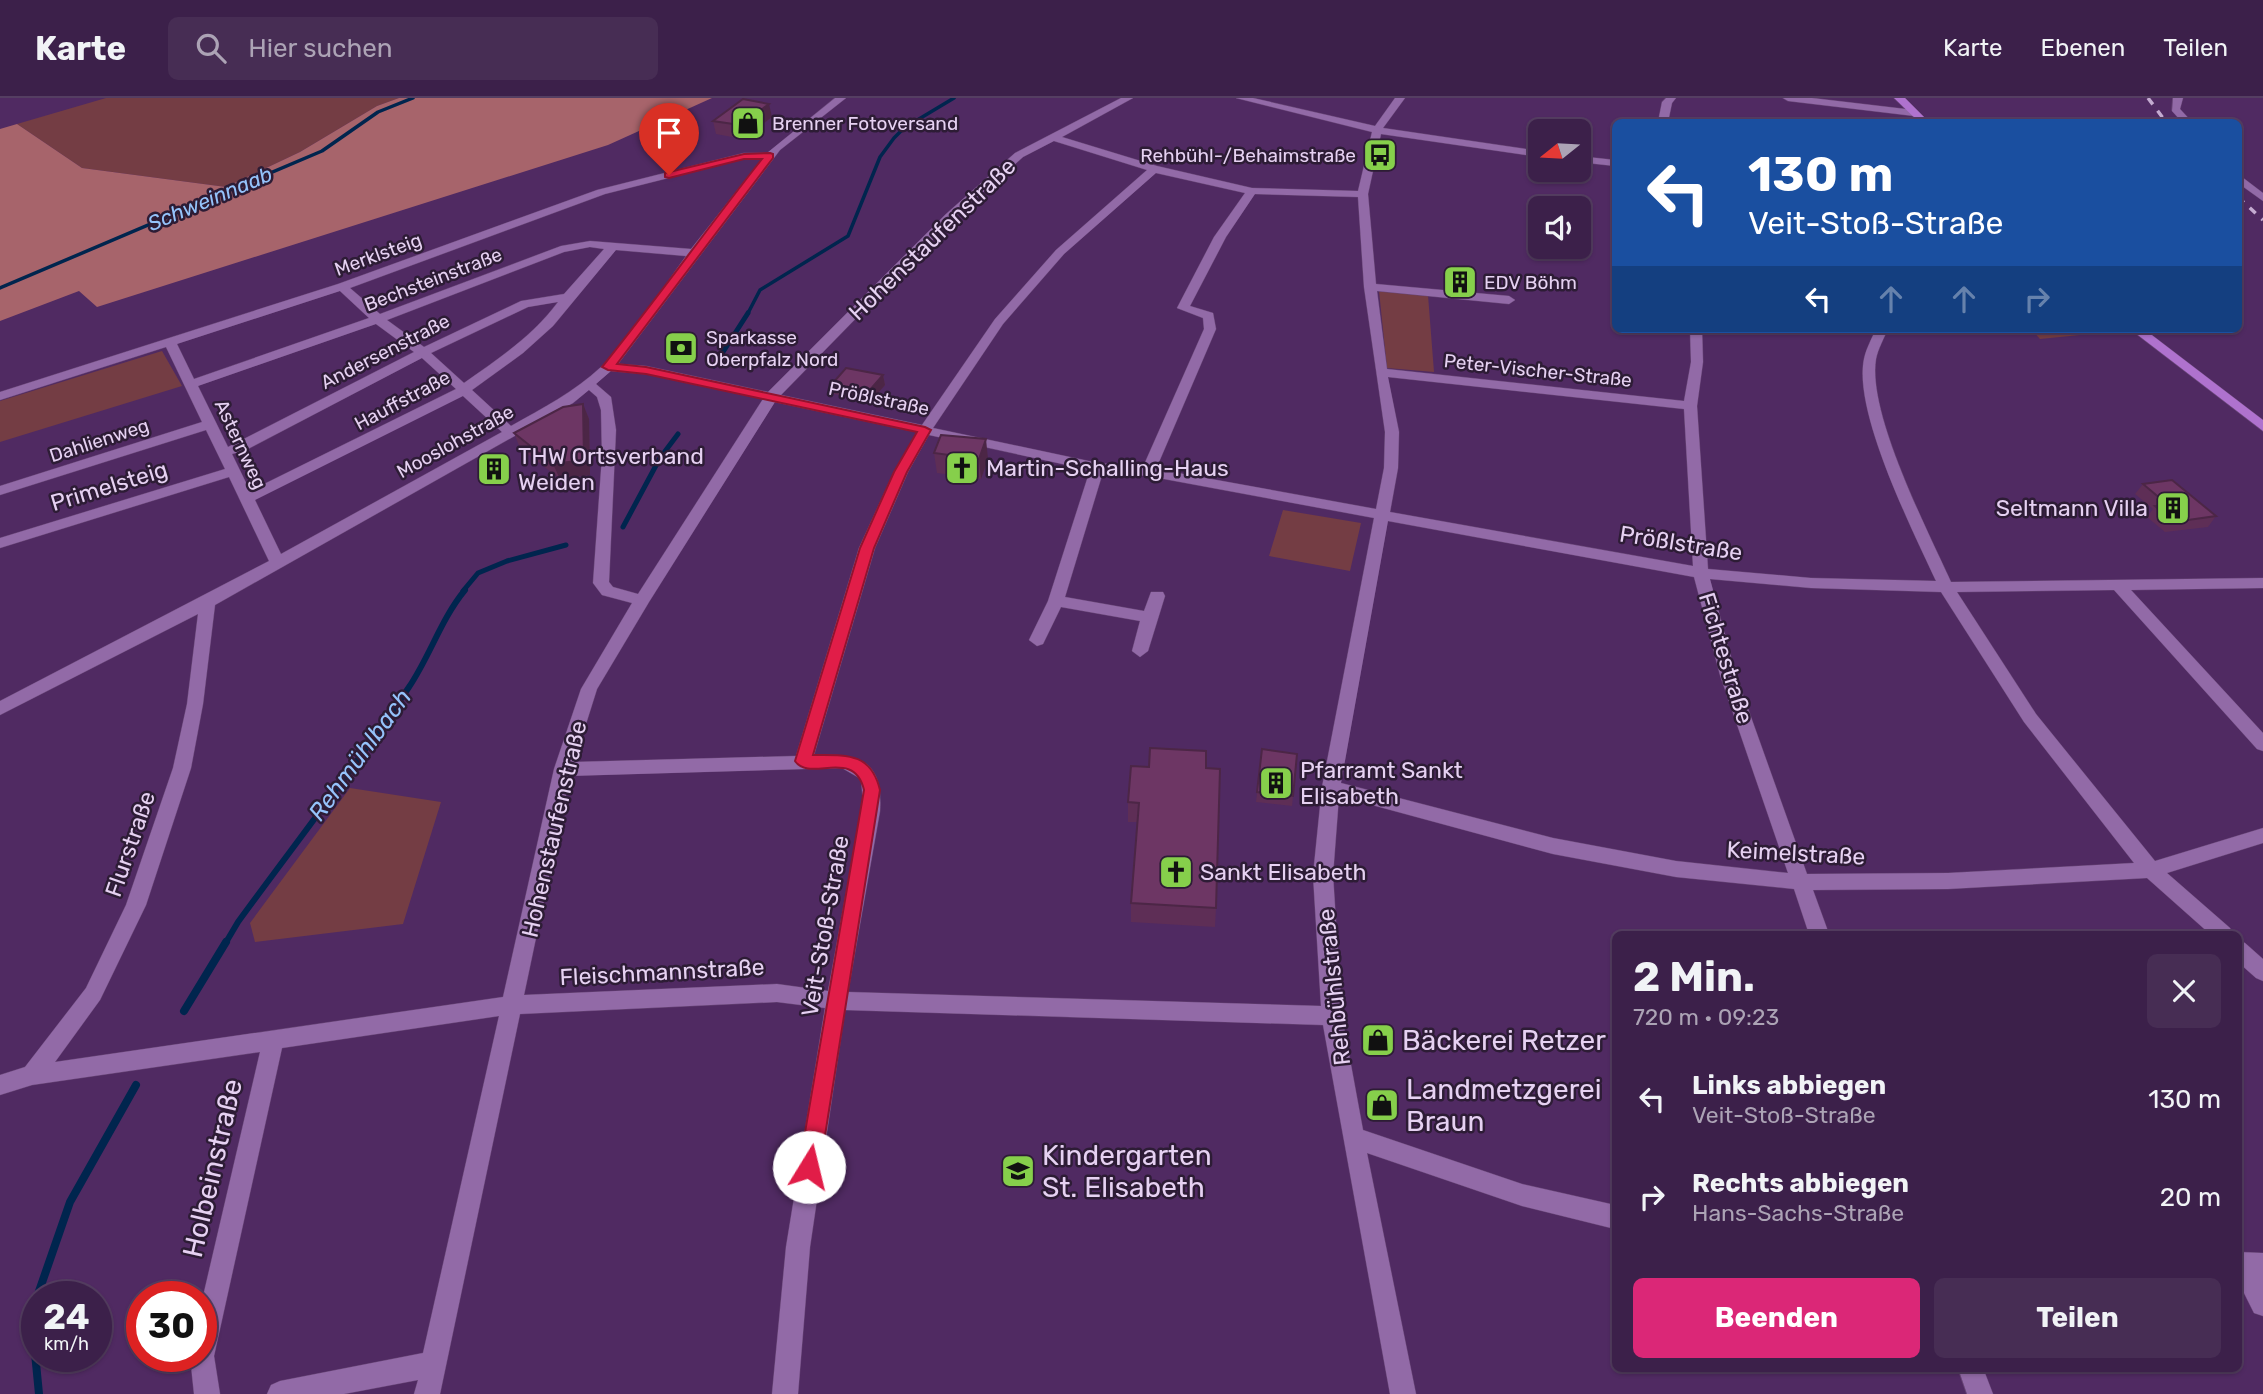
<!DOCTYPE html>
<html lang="de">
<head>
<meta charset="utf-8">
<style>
  body { margin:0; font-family:Rubik,sans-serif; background:#472d54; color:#f1f3f6; height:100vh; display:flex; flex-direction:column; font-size:26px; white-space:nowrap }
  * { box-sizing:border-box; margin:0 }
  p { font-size:23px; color:#aca3b5 }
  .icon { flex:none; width:38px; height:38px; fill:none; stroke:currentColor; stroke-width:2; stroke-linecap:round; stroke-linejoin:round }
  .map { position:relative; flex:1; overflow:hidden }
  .details { position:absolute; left:1612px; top:833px; width:630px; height:441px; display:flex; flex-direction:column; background:#3c204a; border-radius:10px; box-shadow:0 2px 5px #0004,0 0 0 2px #553e62 }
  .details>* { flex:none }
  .hud { position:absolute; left:1612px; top:21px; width:630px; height:214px; border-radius:10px; box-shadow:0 2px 5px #0004,0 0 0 2px #553e62; background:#1a4fa0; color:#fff; overflow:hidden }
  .needle { width:46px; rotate:252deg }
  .buttons { position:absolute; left:1528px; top:21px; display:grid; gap:14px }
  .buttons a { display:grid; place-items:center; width:63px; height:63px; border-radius:10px; background:#3c204a; box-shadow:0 2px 5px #0004,0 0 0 2px #553e62; font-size:35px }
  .speed { position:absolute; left:21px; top:1183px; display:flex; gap:14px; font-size:35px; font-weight:700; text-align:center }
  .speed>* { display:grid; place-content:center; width:91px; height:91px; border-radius:50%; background:#3c204a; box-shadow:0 2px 5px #0004,0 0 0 2px #553e62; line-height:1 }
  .speed small { font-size:18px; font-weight:400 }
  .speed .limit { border:10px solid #d22; background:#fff; color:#111 }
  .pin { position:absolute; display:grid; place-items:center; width:60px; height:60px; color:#fff; margin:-72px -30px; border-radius:50% 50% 50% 0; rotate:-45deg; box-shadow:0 0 7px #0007 }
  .pin .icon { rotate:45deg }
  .me { position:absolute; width:77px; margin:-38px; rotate:9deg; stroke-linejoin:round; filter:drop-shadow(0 0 5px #0008) }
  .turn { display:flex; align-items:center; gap:24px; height:147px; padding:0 21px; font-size:32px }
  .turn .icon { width:91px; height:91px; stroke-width:2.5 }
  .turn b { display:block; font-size:49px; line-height:60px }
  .lanes { display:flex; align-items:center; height:66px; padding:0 21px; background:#0003; justify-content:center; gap:35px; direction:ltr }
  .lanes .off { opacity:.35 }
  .round { display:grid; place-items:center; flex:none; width:74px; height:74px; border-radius:10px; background:#472d54 }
  .head { display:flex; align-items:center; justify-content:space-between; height:119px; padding:0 21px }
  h1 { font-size:42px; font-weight:700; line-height:52px }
  .action { display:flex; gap:14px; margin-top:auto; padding:14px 21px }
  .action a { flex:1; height:80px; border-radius:10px; background:#db2777; color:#fff; font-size:28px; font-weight:700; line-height:80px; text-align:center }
  .action a+a { background:#472d54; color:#f1f3f6 }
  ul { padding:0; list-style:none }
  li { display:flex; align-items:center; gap:21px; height:98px; padding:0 21px }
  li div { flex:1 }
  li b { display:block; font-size:26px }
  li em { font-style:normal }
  header { display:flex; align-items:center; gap:42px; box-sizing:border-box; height:98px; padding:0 35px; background:#3c204a; border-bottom:2px solid #553e62 }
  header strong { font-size:33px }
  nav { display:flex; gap:38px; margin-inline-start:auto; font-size:24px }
  .search { width:490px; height:63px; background:#472d54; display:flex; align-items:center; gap:18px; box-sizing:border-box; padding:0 24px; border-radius:10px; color:#aca3b5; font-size:26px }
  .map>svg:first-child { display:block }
</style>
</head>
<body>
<header>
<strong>Karte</strong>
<div class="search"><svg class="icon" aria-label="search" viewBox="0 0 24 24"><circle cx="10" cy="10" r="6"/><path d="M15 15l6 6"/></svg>Hier suchen</div>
<nav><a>Karte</a><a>Ebenen</a><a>Teilen</a></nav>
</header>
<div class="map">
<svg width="2263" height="1296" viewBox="0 0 2263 1296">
  <rect width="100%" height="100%" fill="#502a62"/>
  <path fill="#743d44" d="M 106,0 L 399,0 L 377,8 L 300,54 L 226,89 L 82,70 L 17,26 Z
    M 1379,193 L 1428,197 L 1434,274 L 1387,270 Z
    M 2031,231 L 2118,231 L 2120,233 L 2040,241 Z
    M 162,253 L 182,288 L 0,344 L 0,303 Z
    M 1283,412 L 1361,425 L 1350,473 L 1269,458 Z
    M 350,690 L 441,704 L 403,826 L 255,844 L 250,825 Z"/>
  <path fill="#a7646b" d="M 399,0 L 712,0 L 608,47 L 97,209 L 79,193 L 0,223 L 0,31 L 17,26 L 82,70 L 226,89 L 300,54 L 377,8 Z"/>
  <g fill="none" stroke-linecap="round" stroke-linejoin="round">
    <path stroke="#00254e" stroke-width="3.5" d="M 0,190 L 322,53 L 378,14 L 413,0
      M 747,217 L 760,192 L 848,138 L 880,59 L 894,40 L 904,30 L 954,0"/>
    <path stroke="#00254e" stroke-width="5" d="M 714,268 L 748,215
      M 623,429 L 660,360 L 678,336
      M 463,493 L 478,475 L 507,463 L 566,447"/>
    <path stroke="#00254e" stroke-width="6" d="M 225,846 L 238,824 C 295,746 355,669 409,589 C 430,558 441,521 465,492"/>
    <path stroke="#00254e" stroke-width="8" d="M 184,913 L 226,844
      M 37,1199 L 70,1104 L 136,987
      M 37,1199 L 31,1214 L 39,1296"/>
    <g stroke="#674575" stroke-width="1">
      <path id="minor" d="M 835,0 L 846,0 L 780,52 L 618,266 L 646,268 L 768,294 L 946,116 L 1015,55 L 1121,0 L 1133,0 L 1062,39 L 1157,68 L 1252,90 L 1358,93 L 1372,34 L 1236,0 L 1253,0 L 1375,28 L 1395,0 L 1405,0 L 1383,30 L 1540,53 L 1540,59 L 1381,36 L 1368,96 L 1376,186 L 1509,198 L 1515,202 L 1509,206 L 1377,193 L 1387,271 L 1684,303 L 1691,264 L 1690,231 L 1702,231 L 1703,264 L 1697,308 L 1708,471 L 1811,480 L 1936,483 C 1913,433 1853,314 1864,261 C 1866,251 1872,240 1876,231 L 1888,231 C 1884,240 1878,251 1876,261 C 1867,315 1928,433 1951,484 L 2263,480 L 2263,490 L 2131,492 L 2263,635 L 2263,653 L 2257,651 L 2114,492 L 1957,494 L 2036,616 L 2155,763 L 2263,730 L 2263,745 L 2167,775 L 2230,830 L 2233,836 L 2210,836 L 2147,780 L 1948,791 L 1813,792 L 1829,836 L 1809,836 L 1794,791 L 1676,779 L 1553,756 L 1339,698 L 1333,777 L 1342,918 L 1363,1032 L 1522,1086 L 1615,1107 L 1615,1131 L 1522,1108 L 1367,1055 L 1416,1296 L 1390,1296 L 1323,927 L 845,912 L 810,1149 L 798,1296 L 772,1296 L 786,1149 L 825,910 L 777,904 L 520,916 L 440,1296 L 414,1296 L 418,1282 L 344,1296 L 267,1296 L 271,1287 L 280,1283 L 423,1255 L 499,918 L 282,950 L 214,1258 L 220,1296 L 194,1296 L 190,1258 L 201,1258 L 201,1207 L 260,954 L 32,987 L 0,997 L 0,977 L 25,969 L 86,890 L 126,807 L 173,670 L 187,606 L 198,516 L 0,617 L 0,603 L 269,463 L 229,379 L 0,450 L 0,440 L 225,371 L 206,332 L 0,397 L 0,388 L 202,324 L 166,249 L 0,302 L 0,294 L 338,186 L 597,92 L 744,55 L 767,55 ZM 1054,43 L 1147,72 L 1056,152 L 995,221 L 922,327 L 781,297 L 954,120 L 1023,59 ZM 744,61 L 762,61 L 691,151 L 590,143 L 561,148 L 380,216 L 350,190 L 605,96 ZM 1156,75 L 1245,95 L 1214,139 L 1177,210 L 1203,220 L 1204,231 L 1143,369 L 1098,365 L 933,330 L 1003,226 L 1064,156 ZM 1255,96 L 1358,99 L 1364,189 L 1385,334 L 1384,370 L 1376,411 L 1156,371 L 1216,231 L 1213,215 L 1190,208 L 1226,139 ZM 590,149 L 604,151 L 564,196 L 521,203 L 424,249 L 387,222 L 564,154 ZM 616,152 L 686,158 C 659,195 634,237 601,269 C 574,294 543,310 511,328 L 472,292 L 523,255 L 553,228 ZM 340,193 L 369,220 L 194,281 L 177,246 ZM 558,204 C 533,238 498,261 464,285 L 431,255 L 528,209 ZM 376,226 L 414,254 L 228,349 L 198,288 ZM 422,260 L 456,291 L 250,393 L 232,356 L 246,352 ZM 611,273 L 646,276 L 763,301 L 638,496 L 613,489 L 609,484 L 616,332 L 611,299 L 596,286 ZM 1388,279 L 1684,311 L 1693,468 L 1390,414 L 1398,370 L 1399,334 ZM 589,292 L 597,299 L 601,312 L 602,358 L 593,485 L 602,497 L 632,505 L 581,591 L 554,671 L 503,899 L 55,964 L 100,902 L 146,807 L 191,670 L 203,606 L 215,507 L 573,305 ZM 463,298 L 502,334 L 281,456 L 255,402 ZM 775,304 L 917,334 L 894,374 L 859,450 L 796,658 L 574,664 L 597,591 L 649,504 ZM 929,337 L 1090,372 L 1048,503 L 1029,542 L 1037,548 L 1043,546 L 1061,509 L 1140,523 L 1132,553 L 1140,559 L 1148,553 L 1165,498 L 1163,494 L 1151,494 L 1144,513 L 1065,499 L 1103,374 L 1148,378 L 1374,420 L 1322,689 L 1313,777 L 1321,908 L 848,894 L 880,713 C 883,661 859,656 814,657 L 875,450 L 908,374 ZM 1388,423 L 1694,479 L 1720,577 L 1788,775 L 1676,763 L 1553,740 L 1341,685 ZM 1710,481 L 1811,490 L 1941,494 L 2024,624 L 2134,765 L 1948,775 L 1807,776 L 1736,577 ZM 842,670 L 861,681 L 863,703 L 828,893 L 777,886 L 524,897 L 570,678 Z
        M 1666,0 L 1676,0 L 1672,5 L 1668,24 L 1658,24 L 1662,4 Z
        M 1783,0 L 1812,0 L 1914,12 L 1919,15 L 1914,18 L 1788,3 Z
        M 2173,0 L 2183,0 L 2180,11 L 2192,24 L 2182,24 L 2172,13 Z
        M 1578,58 L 1615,62 L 1615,68 L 1578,64 Z
        M 2238,76 L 2263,95 L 2263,103 L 2238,85 Z
        M 2238,842 L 2245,845 L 2263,861 L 2263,883 L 2256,880 L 2238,864 Z
        M 2238,1154 L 2263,1155 L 2263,1218 L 2254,1215 L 2238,1183 Z
        M 1958,1270 L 1983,1270 L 1993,1296 L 1967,1296 Z"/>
    </g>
    <g stroke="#674575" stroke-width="1">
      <path id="major" d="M 1894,0 L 1905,0 L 1929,24 L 1919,24 Z
        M 2130,231 L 2144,231 L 2263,322 L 2263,333 Z"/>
    </g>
    <use href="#minor" fill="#926aa7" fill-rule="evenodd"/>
    <use href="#major" fill="#af72ce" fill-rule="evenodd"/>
    <path stroke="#c4abd1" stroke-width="3.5" stroke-dasharray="8 8" stroke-linecap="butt" d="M 2148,0 L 2166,24
      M 2238,99 L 2263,122"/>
  </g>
  <path fill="#5e2e56" d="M 772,19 L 743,41 L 716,36 L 713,23 Z
    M 883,277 L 885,287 L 871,303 L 834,296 L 832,286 Z
    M 583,306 L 589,321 L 590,377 L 560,381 L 520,350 L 514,335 Z
    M 934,355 L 988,361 L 981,381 L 937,375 Z
    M 2143,386 L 2216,418 L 2208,429 L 2165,434 L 2147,419 L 2153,411 L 2135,396 Z
    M 1262,651 L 1293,698 L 1292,708 L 1256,704 Z
    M 1149,669 L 1206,670 L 1216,810 L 1215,829 L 1131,824 L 1131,805 L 1137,724 L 1128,724 L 1128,704 Z"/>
  <path fill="#4c2646" d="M 769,6 L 772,19 L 743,41 L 740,27 Z
    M 883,277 L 885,287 L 871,303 L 869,293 Z
    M 583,306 L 589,321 L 590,377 L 560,381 L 553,366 Z
    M 986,341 L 988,361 L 981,381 L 979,361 Z"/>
  <path fill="#6d3664" stroke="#4c2646" stroke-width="2" d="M 743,1 L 769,6 L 740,27 L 713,23 Z
    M 846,270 L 883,277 L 869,293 L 832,286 Z
    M 583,306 L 584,362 L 553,366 L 514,335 L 563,309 Z
    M 941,337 L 986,341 L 979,361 L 934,355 Z
    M 2172,382 L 2216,418 L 2174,424 L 2155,408 L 2168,407 L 2143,386 Z
    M 1150,650 L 1206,653 L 1206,670 L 1220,671 L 1216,810 L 1131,805 L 1139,705 L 1128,704 L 1131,668 L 1149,669 Z
    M 1262,651 L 1297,656 L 1293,698 L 1257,694 Z"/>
  <path fill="#e11d48" stroke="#92132f" stroke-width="2" d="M 770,55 L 773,56 L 773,60 L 617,266 L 646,269 L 925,329 L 931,332 L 907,374 L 874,450 L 813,657 C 846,657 871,654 880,692 L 820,1069 L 817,1076 L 809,1079 L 802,1076 L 799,1069 L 864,692 C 854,649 810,685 795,663 L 860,450 L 894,374 L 917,334 L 646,276 L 608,272 L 602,269 C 657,201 708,129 762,61 L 744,61 L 669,80 L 665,79 L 665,75 L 744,56 Z"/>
  <defs>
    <g id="shop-square" transform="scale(1.75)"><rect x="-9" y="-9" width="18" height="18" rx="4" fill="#86cf4b" stroke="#2d1c35"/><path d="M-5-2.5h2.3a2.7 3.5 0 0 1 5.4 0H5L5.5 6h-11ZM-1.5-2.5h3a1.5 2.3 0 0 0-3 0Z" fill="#111"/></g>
    <g id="bus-square" transform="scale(1.75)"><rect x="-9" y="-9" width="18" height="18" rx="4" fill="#86cf4b" stroke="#2d1c35"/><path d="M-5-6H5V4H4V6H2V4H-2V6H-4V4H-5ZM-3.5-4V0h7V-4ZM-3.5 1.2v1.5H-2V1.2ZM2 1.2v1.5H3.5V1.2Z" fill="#111"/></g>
    <g id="building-square" transform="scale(1.75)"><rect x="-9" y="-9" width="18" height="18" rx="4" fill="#86cf4b" stroke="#2d1c35"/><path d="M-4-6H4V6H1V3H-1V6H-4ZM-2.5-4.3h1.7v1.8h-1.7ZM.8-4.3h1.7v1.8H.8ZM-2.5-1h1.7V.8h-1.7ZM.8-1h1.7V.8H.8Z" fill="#111"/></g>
    <g id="bank-square" transform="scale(1.75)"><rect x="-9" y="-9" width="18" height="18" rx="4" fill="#86cf4b" stroke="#2d1c35"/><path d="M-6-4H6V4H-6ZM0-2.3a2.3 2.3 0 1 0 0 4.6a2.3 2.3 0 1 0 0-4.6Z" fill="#111"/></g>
    <g id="church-square" transform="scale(1.75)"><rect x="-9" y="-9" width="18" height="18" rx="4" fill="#86cf4b" stroke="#2d1c35"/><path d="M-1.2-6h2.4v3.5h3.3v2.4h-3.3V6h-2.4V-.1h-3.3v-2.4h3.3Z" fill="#111"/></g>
    <g id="school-square" transform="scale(1.75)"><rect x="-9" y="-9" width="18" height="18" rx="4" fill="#86cf4b" stroke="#2d1c35"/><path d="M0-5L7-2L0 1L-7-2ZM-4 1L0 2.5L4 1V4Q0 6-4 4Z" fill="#111"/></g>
  </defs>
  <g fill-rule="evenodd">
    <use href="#shop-square" x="748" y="25"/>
    <use href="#bus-square" x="1380" y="57"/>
    <use href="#building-square" x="1460" y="184"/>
    <use href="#bank-square" x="681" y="250"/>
    <use href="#church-square" x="962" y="370"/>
    <use href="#building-square" x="494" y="371"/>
    <use href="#building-square" x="2173" y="410"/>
    <use href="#building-square" x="1276" y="685"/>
    <use href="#church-square" x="1176" y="774"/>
    <use href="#shop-square" x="1378" y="942"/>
    <use href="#shop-square" x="1382" y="1007"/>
    <use href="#school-square" x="1018" y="1073"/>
  </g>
  <g text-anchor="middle" stroke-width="5" stroke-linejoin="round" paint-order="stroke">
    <g font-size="19" fill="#e6d1f2" stroke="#2d1c35" text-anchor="start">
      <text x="772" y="32">Brenner Fotoversand</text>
      <text x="1356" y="64" text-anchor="end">Rehbühl-/Behaimstraße</text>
      <text x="1484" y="191">EDV Böhm</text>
      <text x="706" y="246">Sparkasse<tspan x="706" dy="22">Oberpfalz Nord</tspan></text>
    </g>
    <g font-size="19" fill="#e6d1f2" stroke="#2d1c35">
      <text transform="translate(378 156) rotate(-20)" y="7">Merklsteig</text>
      <text transform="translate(433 181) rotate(-21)" y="7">Bechsteinstraße</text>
      <text transform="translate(385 253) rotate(-27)" y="7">Andersenstraße</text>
      <text transform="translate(1538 272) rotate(6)" y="7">Peter-Vischer-Straße</text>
      <text transform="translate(879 300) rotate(12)" y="7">Prößlstraße</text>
      <text transform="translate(402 302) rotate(-28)" y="7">Hauffstraße</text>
      <text transform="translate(99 342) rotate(-18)" y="7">Dahlienweg</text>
      <text transform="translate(455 343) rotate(-29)" y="7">Mooslohstraße</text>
      <text transform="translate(241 346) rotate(65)" y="7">Asternweg</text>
    </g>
    <g font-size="21" font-style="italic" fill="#95c3fb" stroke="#2d1c35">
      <text transform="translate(210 101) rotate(-23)" y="7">Schweinnaab</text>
    </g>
    <g font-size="23" fill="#e6d1f2" stroke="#2d1c35">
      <text transform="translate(932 141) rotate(-44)" y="8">Hohenstaufenstraße</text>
      <text transform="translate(109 388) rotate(-17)" y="8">Primelsteig</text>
      <text transform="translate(1681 445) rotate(9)" y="8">Prößlstraße</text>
      <text transform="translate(1726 560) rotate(73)" y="8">Fichtestraße</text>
      <text transform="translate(554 731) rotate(-77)" y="8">Hohenstaufenstraße</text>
      <text transform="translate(130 746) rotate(-71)" y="8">Flurstraße</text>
      <text transform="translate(1796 755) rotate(3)" y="8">Keimelstraße</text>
      <text transform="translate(825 828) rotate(-80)" y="8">Veit-Stoß-Straße</text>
      <text transform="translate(662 874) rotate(-3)" y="8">Fleischmannstraße</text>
      <text transform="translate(1334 889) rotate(-96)" y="8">Rehbühlstraße</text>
    </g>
    <g font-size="23" fill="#e6d1f2" stroke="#2d1c35" text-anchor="start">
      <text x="518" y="366">THW Ortsverband<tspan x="518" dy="26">Weiden</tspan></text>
      <text x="986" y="378">Martin-Schalling-Haus</text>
      <text x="2148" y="418" text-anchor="end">Seltmann Villa</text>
      <text x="1300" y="680">Pfarramt Sankt<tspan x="1300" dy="26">Elisabeth</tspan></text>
      <text x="1200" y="782">Sankt Elisabeth</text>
    </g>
    <g font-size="24" font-style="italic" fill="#95c3fb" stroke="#2d1c35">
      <text transform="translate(360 657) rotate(-54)" y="8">Rehmühlbach</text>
    </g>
    <g font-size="28" fill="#e6d1f2" stroke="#2d1c35" text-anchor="start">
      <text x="1402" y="952">Bäckerei Retzer</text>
      <text x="1406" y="1001">Landmetzgerei<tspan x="1406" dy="32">Braun</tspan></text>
      <text x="1042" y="1067">Kindergarten<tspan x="1042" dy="32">St. Elisabeth</tspan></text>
    </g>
    <g font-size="28" fill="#e6d1f2" stroke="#2d1c35">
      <text transform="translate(212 1070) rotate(-77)" y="10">Holbeinstraße</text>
    </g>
  </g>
</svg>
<div class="buttons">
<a><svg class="needle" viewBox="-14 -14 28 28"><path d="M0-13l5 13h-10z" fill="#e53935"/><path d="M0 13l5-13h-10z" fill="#aca3b5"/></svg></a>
<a><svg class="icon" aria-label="sound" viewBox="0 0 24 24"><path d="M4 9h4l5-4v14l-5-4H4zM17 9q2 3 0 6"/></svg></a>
</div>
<div class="speed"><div>24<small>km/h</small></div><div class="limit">30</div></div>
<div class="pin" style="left:669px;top:77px;background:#d93025"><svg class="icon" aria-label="arrive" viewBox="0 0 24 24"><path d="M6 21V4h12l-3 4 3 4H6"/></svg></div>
<svg class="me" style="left:809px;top:1069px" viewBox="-20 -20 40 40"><circle r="19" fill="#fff"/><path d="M0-13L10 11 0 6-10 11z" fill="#e11d48"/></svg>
<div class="hud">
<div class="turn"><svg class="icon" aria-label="left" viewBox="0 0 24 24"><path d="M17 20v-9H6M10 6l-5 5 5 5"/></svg><div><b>130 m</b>Veit-Stoß-Straße</div></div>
<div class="lanes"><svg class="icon" aria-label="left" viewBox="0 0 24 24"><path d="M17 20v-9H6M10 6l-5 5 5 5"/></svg><svg class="icon off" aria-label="ahead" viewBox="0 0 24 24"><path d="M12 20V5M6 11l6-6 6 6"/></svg><svg class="icon off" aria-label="ahead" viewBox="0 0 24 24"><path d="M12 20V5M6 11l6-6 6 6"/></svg><svg class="icon off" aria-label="right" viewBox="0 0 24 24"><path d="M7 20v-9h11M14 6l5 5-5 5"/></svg></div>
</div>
<section class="details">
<div class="head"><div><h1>2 Min.</h1><p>720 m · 09:23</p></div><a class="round"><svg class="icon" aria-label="close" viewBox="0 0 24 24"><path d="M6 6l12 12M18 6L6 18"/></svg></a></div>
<ul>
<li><svg class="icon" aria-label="left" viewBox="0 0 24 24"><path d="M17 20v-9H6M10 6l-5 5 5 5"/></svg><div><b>Links abbiegen</b><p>Veit-Stoß-Straße</p></div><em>130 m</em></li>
<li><svg class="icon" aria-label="right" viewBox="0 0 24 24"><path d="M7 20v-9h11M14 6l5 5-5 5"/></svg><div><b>Rechts abbiegen</b><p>Hans-Sachs-Straße</p></div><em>20 m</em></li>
</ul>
<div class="action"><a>Beenden</a><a>Teilen</a></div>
</section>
</div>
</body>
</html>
